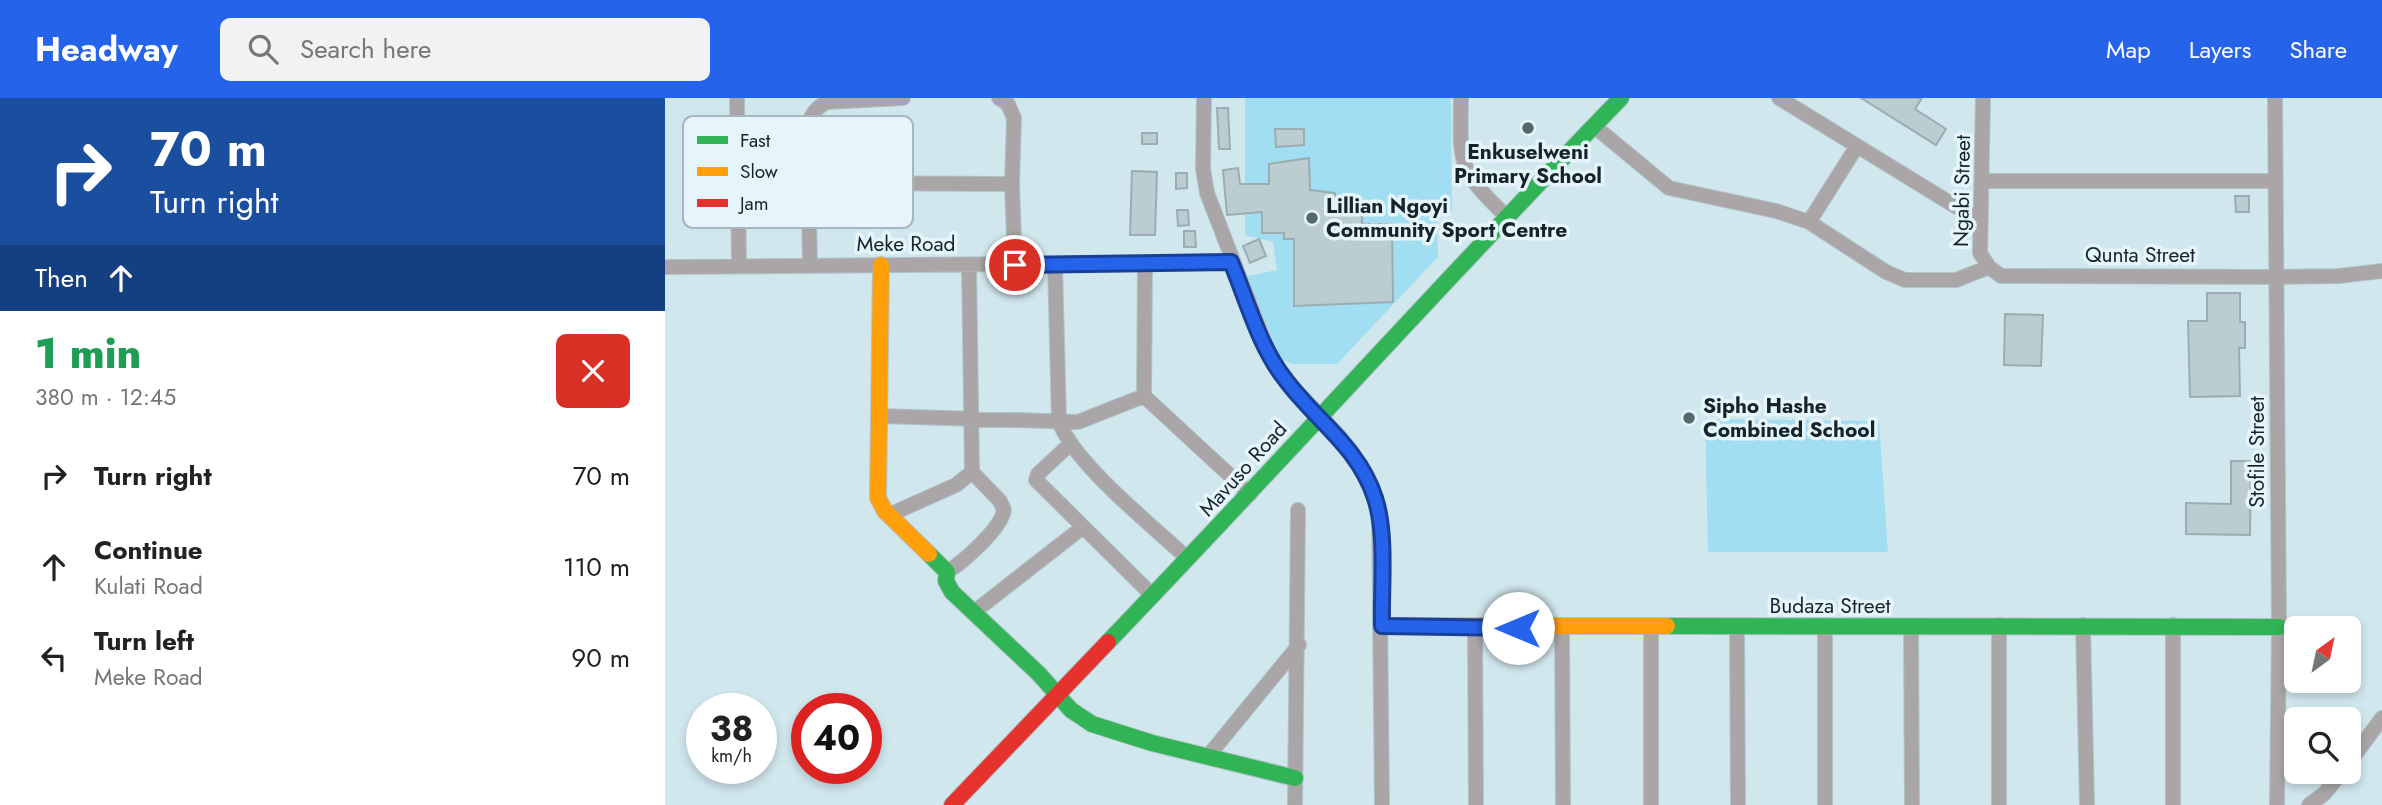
<!DOCTYPE html>
<html lang="en">
<head>
<meta charset="utf-8">
<style>
  body { margin:0; font-family:Jost,sans-serif; background:#f2f2f2; color:#222; height:100vh; display:flex; flex-direction:column; font-size:26px; white-space:nowrap }
  * { box-sizing:border-box; margin:0 }
  p { font-size:23px; color:#767676 }
  .icon { flex:none; width:38px; height:38px; fill:none; stroke:currentColor; stroke-width:2; stroke-linecap:round; stroke-linejoin:round }
  .map { position:relative; flex:1; overflow:hidden }
  .sheet { display:flex; flex-direction:column; background:#fff; width:665px }
  .sheet>* { flex:none }
  .hud { background:#1a4fa0; color:#fff; overflow:hidden }
  .needle { width:46px; rotate:33deg }
  .tools { position:absolute; left:1619px; top:518px; display:grid; gap:14px }
  .tools a { display:grid; place-items:center; width:77px; height:77px; border-radius:10px; background:#fff; box-shadow:0 4px 10px #0003; font-size:35px }
  .speed { position:absolute; left:21px; top:595px; display:flex; gap:14px; font-size:35px; font-weight:700; text-align:center }
  .speed>* { display:grid; place-content:center; width:91px; height:91px; border-radius:50%; background:#fff; box-shadow:0 4px 10px #0003; line-height:1 }
  .speed small { font-size:18px; font-weight:400 }
  .speed .limit { border:10px solid #d22; background:#fff; color:#111 }
  .pin { position:absolute; display:grid; place-items:center; width:60px; height:60px; color:#fff; margin:-30px; border:4px solid #fff; border-radius:50%; box-shadow:0 2px 7px #0007 }
  .me { position:absolute; width:77px; margin:-38px; rotate:270deg; stroke-linejoin:round; filter:drop-shadow(0 0 5px #0008) }
  .turn { display:flex; align-items:center; gap:24px; height:147px; padding:0 35px; font-size:32px }
  .turn .icon { width:91px; height:91px; stroke-width:2.5 }
  .turn b { display:block; font-size:49px; line-height:60px }
  .then { display:flex; align-items:center; height:66px; padding:0 35px; background:#0003; gap:14px; font-size:26px }
  .round { display:grid; place-items:center; flex:none; width:74px; height:74px; border-radius:10px; background:#f2f2f2 }
  .overview { display:flex; align-items:center; justify-content:space-between; height:119px; padding:0 35px }
  h1 { font-size:42px; font-weight:800; line-height:52px; color:#1e9e55 }
  ul { padding:0; list-style:none }
  li { display:flex; align-items:center; gap:21px; height:91px; padding:0 35px }
  li div { flex:1 }
  li b { display:block; font-size:26px }
  li em { font-style:normal }
  header { display:flex; align-items:center; gap:42px; box-sizing:border-box; height:98px; padding:0 35px; background:#2563eb; color:#fff }
  header strong { font-size:33px }
  nav { display:flex; gap:38px; margin-inline-start:auto; font-size:24px }
  .search { width:490px; height:63px; background:#f2f2f2; display:flex; align-items:center; gap:18px; box-sizing:border-box; padding:0 24px; border-radius:10px; color:#767676; font-size:26px }
  main { display:flex; flex:1; min-height:0 }
  .map>svg:first-child { display:block }
</style>
</head>
<body>
<header>
<strong>Headway</strong>
<div class="search"><svg class="icon" aria-label="search" viewBox="0 0 24 24"><circle cx="10" cy="10" r="6"/><path d="M15 15l6 6"/></svg>Search here</div>
<nav><a>Map</a><a>Layers</a><a>Share</a></nav>
</header>
<main>
<section class="sheet">
<div class="hud">
<div class="turn"><svg class="icon" aria-label="right" viewBox="0 0 24 24"><path d="M7 20v-9h11M14 6l5 5-5 5"/></svg><div><b>70 m</b>Turn right</div></div>
<div class="then">Then<svg class="icon" aria-label="ahead" viewBox="0 0 24 24"><path d="M12 20V5M6 11l6-6 6 6"/></svg></div>
</div>
<div class="overview"><div><h1>1 min</h1><p>380 m · 12:45</p></div><a class="round" style="background:#d93025;color:#fff"><svg class="icon" aria-label="close" viewBox="0 0 24 24"><path d="M6 6l12 12M18 6L6 18"/></svg></a></div>
<ul>
<li><svg class="icon" aria-label="right" viewBox="0 0 24 24"><path d="M7 20v-9h11M14 6l5 5-5 5"/></svg><div><b>Turn right</b></div><em>70 m</em></li>
<li><svg class="icon" aria-label="ahead" viewBox="0 0 24 24"><path d="M12 20V5M6 11l6-6 6 6"/></svg><div><b>Continue</b><p>Kulati Road</p></div><em>110 m</em></li>
<li><svg class="icon" aria-label="left" viewBox="0 0 24 24"><path d="M17 20v-9H6M10 6l-5 5 5 5"/></svg><div><b>Turn left</b><p>Meke Road</p></div><em>90 m</em></li>
</ul>
</section>
<div class="map">
<svg width="1717" height="707" viewBox="0 0 1717 707">
  <rect width="100%" height="100%" fill="#d1e7ee"/>
  <path fill="#a2def1" d="M 580,0 L 786,0 L 787,113 L 772,113 L 773,159 L 672,266 L 627,266 L 615,260 L 582,178 L 612,172 L 608,144 L 580,137 Z
    M 1040,321 L 1214,323 L 1223,454 L 1043,454 Z"/>
  <path fill="#bccdd2" stroke="#9bacb2" stroke-width="2" d="M 1196,0 L 1257,0 L 1250,11 L 1281,31 L 1271,47 Z
    M 552,10 L 563,10 L 565,51 L 554,51 Z
    M 610,31 L 639,31 L 639,47 L 611,49 Z
    M 477,35 L 492,35 L 492,46 L 477,46 Z
    M 644,60 L 645,92 L 670,95 L 670,101 L 687,101 L 687,114 L 697,114 L 697,126 L 727,126 L 728,204 L 629,208 L 629,141 L 619,141 L 619,135 L 597,135 L 597,114 L 562,117 L 558,72 L 573,70 L 575,86 L 604,86 L 604,66 Z
    M 467,73 L 492,74 L 490,137 L 465,137 Z
    M 511,75 L 522,75 L 522,90 L 511,91 Z
    M 1570,98 L 1584,98 L 1584,114 L 1571,114 Z
    M 512,112 L 523,112 L 524,127 L 513,128 Z
    M 519,133 L 530,133 L 531,149 L 519,149 Z
    M 594,141 L 601,158 L 585,165 L 578,148 Z
    M 1542,195 L 1575,195 L 1575,224 L 1580,224 L 1580,250 L 1574,250 L 1575,298 L 1525,299 L 1523,223 L 1542,223 Z
    M 1340,216 L 1378,217 L 1376,268 L 1339,267 Z
    M 1566,363 L 1586,363 L 1585,437 L 1521,436 L 1521,405 L 1566,406 Z"/>
  <g fill="none" stroke-linecap="round" stroke-linejoin="round">
    <g stroke="#b1c2c8" stroke-width="16">
      <path id="street" d="M 72,0 L 74,168
        M 334,0 L 343,6 L 349,20 L 347,86 L 350,167
        M 539,0 L 538,71 L 542,95 L 603,253 L 618,279 L 675,339 L 689,359 L 710,399 L 714,417 L 717,707
        M 796,0 C 795,66 792,71 841,118
        M 1114,0 L 1316,124
        M 1318,0 L 1315,155 L 1324,169 L 1336,178 L 1613,179 L 1674,178 L 1717,173
        M 1610,0 L 1614,529 L 1612,707
        M 929,28 L 1004,90 L 1111,113 L 1144,124 L 1221,174 L 1240,182 L 1291,182 L 1324,169
        M 1319,83 L 1610,83
        M 145,85 L 347,86
        M 1144,124 L 1192,48
        M 145,166 L 142,29 C 147,16 150,10 162,4 L 238,0
        M 390,167 L 394,323 C 408,365 488,428 523,461
        M 480,167 L 479,298 L 585,396
        M 0,169 L 566,164
        M 215,318 L 413,324 L 479,298
        M 404,347 L 373,376 L 371,382 L 488,498
        M 224,417 L 291,387 L 307,374
        M 282,474 C 298,464 336,431 339,412 L 335,403 L 307,374 L 304,168
        M 309,514 L 418,429
        M 1334,527 L 1334,707
        M 1418,527 L 1422,707
        M 1508,527 L 1508,707
        M 986,528 L 986,707
        M 897,529 L 898,707
        M 1072,529 L 1073,707
        M 1246,529 L 1247,707
        M 810,530 L 811,707
        M 544,657 L 634,547
        M 1684,665 L 1717,620
        M 630,707 L 633,412
        M 1160,707 L 1160,529
        M 1644,707 L 1659,696 L 1677,674"/>
    </g>
    <g stroke="#b1c2c8" stroke-width="18">
      <path id="fast" d="M 264,456 L 282,474 L 281,483 L 287,494 L 374,576 L 406,612 L 427,626 L 487,645 L 630,680
        M 1002,528 L 1614,529
        M 443,544 C 616,364 782,179 956,0"/>
    </g>
    <g stroke="#b1c2c8" stroke-width="18">
      <path id="slow" d="M 216,167 L 213,400 L 220,413 L 264,456
        M 717,528 L 1002,528"/>
    </g>
    <g stroke="#b1c2c8" stroke-width="18">
      <path id="jam" d="M 287,707 L 443,544"/>
    </g>
    <use href="#street" stroke="#aaa6a7" stroke-width="14"/>
    <use href="#fast" stroke="#30b455" stroke-width="16"/>
    <use href="#slow" stroke="#ff9f0a" stroke-width="16"/>
    <use href="#jam" stroke="#e5322d" stroke-width="16"/>
  </g>
  <g fill="none" stroke-linecap="round" stroke-linejoin="round">
    <g stroke="#184099" stroke-width="18">
      <path id="route" d="M 350,167 L 566,164 C 582,202 594,248 620,281 C 650,322 694,349 710,400 C 722,436 716,490 717,528 L 853,530"/>
    </g>
    <use href="#route" stroke="#2563eb" stroke-width="12"/>
  </g>
  <g fill="#56686e" stroke="#e5f5fb" stroke-width="2.5">
    <circle cx="863" cy="30" r="7"/>
    <circle cx="647" cy="120" r="7"/>
    <circle cx="1024" cy="320" r="7"/>
  </g>
  <g text-anchor="middle" stroke-width="7" stroke-linejoin="round" paint-order="stroke">
    <g font-size="21" font-weight="bold" fill="#142429" stroke="#e5f5fb" text-anchor="start">
      <text x="863" y="61" text-anchor="middle">Enkuselweni<tspan x="863" dy="24">Primary School</tspan></text>
      <text x="661" y="115">Lillian Ngoyi<tspan x="661" dy="24">Community Sport Centre</tspan></text>
      <text x="1038" y="315">Sipho Hashe<tspan x="1038" dy="24">Combined School</tspan></text>
    </g>
    <g font-size="21" fill="#142429" stroke="#e5f5fb">
      <text transform="translate(1297 93) rotate(-89)" y="7">Ngabi Street</text>
      <text x="241" y="153">Meke Road</text>
      <text x="1475" y="164">Qunta Street</text>
      <text transform="translate(1592 354) rotate(-90)" y="7">Stofile Street</text>
      <text transform="translate(578 371) rotate(-48)" y="7">Mavuso Road</text>
      <text x="1165" y="515">Budaza Street</text>
    </g>
  </g>
  <rect x="18" y="18" width="230" height="112" rx="10" fill="#e5f5fb" stroke="#a6b6bc" stroke-width="2"/>
  <rect x="32" y="38" width="31" height="8" fill="#30b455"/>
  <rect x="32" y="69" width="31" height="9" fill="#ff9f0a"/>
  <rect x="32" y="101" width="31" height="8" fill="#e5322d"/>
  <g font-size="19" fill="#142429">
    <text x="75" y="49">Fast</text>
    <text x="75" y="80">Slow</text>
    <text x="75" y="112">Jam</text>
  </g>
</svg>
<div class="tools">
<a><svg class="needle" viewBox="-14 -14 28 28"><path d="M0-13l5 13h-10z" fill="#e53935"/><path d="M0 13l5-13h-10z" fill="#767676"/></svg></a>
<a><svg class="icon" aria-label="search" viewBox="0 0 24 24"><circle cx="10" cy="10" r="6"/><path d="M15 15l6 6"/></svg></a>
</div>
<div class="speed"><div>38<small>km/h</small></div><div class="limit">40</div></div>
<div class="pin" style="left:350px;top:167px;background:#d93025"><svg class="icon" aria-label="arrive" viewBox="0 0 24 24"><path d="M6 21V4h12l-3 4 3 4H6"/></svg></div>
<svg class="me" style="left:853px;top:530px" viewBox="-20 -20 40 40"><circle r="19" fill="#fff"/><path d="M0-13L10 11 0 6-10 11z" fill="#2563eb"/></svg>
</div>
</main>
</body>
</html>
